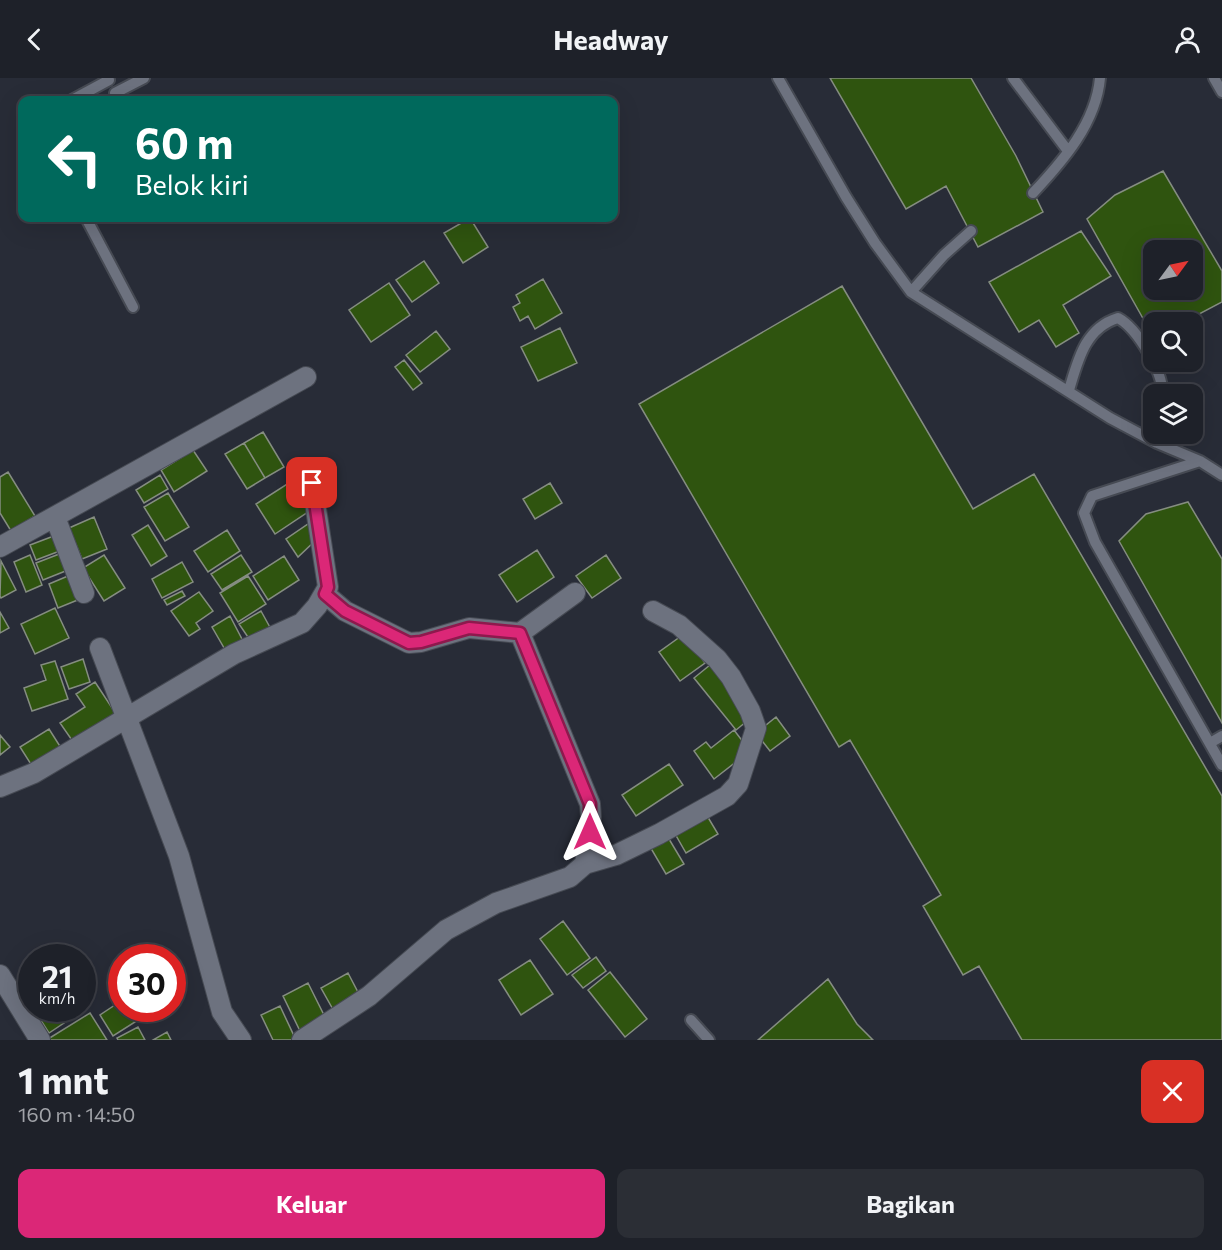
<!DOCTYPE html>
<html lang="id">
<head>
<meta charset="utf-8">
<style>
  body { margin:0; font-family:Commissioner,sans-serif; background:#2b2e35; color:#f1f3f6; height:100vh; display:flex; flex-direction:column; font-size:22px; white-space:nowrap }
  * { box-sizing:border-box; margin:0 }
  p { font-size:20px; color:#a1a3a8 }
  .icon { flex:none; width:33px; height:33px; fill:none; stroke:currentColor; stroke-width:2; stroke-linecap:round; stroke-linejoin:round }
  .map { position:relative; height:962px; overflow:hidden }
  .sheet { display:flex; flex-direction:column; background:#1e2129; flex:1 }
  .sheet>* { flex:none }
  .top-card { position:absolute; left:18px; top:18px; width:600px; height:126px; border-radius:12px; box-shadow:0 6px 24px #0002,0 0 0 2px #3c3e46; background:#00695c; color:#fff; overflow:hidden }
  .needle { width:39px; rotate:57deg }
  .tools { position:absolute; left:1143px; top:162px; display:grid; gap:12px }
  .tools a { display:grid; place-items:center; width:60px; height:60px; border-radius:12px; background:#1e2129; box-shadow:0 6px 24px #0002,0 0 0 2px #3c3e46; font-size:30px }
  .speed { position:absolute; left:18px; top:866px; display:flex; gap:12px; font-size:30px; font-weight:700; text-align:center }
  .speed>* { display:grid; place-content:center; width:78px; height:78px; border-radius:50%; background:#1e2129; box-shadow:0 6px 24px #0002,0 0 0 2px #3c3e46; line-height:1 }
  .speed small { font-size:15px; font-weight:400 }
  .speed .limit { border:9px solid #d22; background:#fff; color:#111 }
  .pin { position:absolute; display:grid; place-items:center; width:51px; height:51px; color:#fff; margin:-26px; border-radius:12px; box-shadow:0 3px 9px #0006 }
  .me { position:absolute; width:66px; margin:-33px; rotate:0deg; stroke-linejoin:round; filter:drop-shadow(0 0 4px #0008) }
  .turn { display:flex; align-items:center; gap:21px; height:126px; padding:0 18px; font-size:27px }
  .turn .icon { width:78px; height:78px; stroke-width:2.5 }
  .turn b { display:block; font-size:42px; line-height:51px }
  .round { display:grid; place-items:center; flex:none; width:63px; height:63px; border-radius:12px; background:#2b2e35 }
  .overview { display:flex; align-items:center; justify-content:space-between; height:102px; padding:0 18px }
  h1 { font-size:36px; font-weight:700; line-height:45px }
  .cta { display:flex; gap:12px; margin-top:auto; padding:12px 18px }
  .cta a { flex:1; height:69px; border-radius:12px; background:#db2777; color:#fff; font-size:24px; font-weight:700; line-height:69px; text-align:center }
  .cta a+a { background:#2b2e35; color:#f1f3f6 }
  header { display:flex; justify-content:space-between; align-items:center; height:78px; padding:0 18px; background:#1e2129; font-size:27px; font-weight:700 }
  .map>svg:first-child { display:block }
</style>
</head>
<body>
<header><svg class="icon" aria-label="back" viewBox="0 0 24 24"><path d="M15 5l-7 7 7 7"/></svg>Headway<svg class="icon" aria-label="person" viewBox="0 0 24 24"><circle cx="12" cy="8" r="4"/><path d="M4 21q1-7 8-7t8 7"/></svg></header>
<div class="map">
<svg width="1222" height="962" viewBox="0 0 1222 962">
  <rect width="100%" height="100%" fill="#282c37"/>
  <path fill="#2f540f" stroke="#858d81" stroke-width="1.5" fill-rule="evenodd" d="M 830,0 L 971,0 L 1016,78 L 1043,134 L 978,169 L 946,108 L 906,131 Z
    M 1163,93 L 1222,193 L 1222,224 L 1184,244 L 1154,244 L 1154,260 L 1087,141 L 1115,117 ZM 1154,172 L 1192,172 L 1192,212 L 1154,212 Z
    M 470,140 L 488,169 L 463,185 L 444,155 Z
    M 1081,153 L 1111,198 L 1063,227 L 1079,255 L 1056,269 L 1039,242 L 1019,254 L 989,204 Z
    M 424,183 L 439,205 L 412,224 L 396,202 Z
    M 543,201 L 562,235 L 535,251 L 528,238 L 520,243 L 513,229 L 520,225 L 516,217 Z
    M 389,205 L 410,237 L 371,264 L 349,232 Z
    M 842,208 L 973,431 L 1034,396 L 1222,718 L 1222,962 L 1022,962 L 979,888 L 963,897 L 923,828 L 941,817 L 850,662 L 839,669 L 639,326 Z
    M 560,250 L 577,285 L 538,303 L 521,269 Z
    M 436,253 L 450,271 L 420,294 L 406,277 Z
    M 404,282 L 422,305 L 413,312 L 395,289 Z
    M 263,354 L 284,389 L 265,400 L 244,365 Z
    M 244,365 L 265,400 L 247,411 L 225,376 Z
    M 193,372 L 207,393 L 174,414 L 161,392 Z
    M 8,394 L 35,438 L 11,453 L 0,435 L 0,399 Z
    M 160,397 L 168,411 L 144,425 L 136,412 Z
    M 295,401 L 314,430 L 275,456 L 256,426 Z
    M 550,405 L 562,425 L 535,441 L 523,421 Z
    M 168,415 L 189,449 L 165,463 L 144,429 Z
    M 1188,424 L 1222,481 L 1222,645 L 1119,463 L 1146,436 Z
    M 94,439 L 107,471 L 82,481 L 69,450 Z
    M 311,444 L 318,460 L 298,479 L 286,461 Z
    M 148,447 L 167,478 L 151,488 L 132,457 Z
    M 227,452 L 240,473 L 208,494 L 194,473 Z
    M 59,456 L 65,471 L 36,482 L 30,467 Z
    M 537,472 L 554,499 L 517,524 L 499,497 Z
    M 67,473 L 73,490 L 43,502 L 36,485 Z
    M 30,477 L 42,507 L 26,514 L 14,484 Z
    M 104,477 L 125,510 L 104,523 L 83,490 Z
    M 241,477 L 252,494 L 222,512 L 211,496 Z
    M 606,477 L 621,500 L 592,520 L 576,498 Z
    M 284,478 L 299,502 L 268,522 L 253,498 Z
    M 1,483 L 16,512 L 1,520 L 0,518 Z
    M 182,484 L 193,504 L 162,520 L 152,501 Z
    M 75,495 L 85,519 L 58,530 L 49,506 Z
    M 248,498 L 266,526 L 238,544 L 220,515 Z
    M 182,513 L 185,518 L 167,527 L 164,522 Z
    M 199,514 L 213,533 L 196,545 L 200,551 L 189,558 L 171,533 Z
    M 55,530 L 69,560 L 35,576 L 21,546 Z
    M 261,533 L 272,553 L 252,565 L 239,546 Z
    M 0,534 L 9,550 L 0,555 Z
    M 230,538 L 244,565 L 227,575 L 212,549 Z
    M 684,556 L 705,585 L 680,603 L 659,574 Z
    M 83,581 L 90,604 L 69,611 L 61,589 Z
    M 55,583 L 68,621 L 32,633 L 24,610 L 46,602 L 41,587 Z
    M 710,587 L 752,639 L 736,652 L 694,600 Z
    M 95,604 L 120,642 L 76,668 L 60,645 L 85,629 L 76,616 Z
    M 776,639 L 790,658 L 770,673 L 756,655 Z
    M 49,651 L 63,673 L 34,691 L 20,669 Z
    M 734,652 L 750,673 L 714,701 L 694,673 L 706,664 L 711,670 Z
    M 0,657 L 10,669 L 0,677 Z
    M 669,686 L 683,707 L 636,738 L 622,717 Z
    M 706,736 L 718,756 L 686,775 L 674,754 Z
    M 666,756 L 684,786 L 666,796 L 649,767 Z
    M 563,843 L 590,880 L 567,897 L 540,861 Z
    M 596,879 L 606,893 L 583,910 L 572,897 Z
    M 530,882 L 553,916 L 521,937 L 499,902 Z
    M 32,893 L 32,921 L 31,921 L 19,900 Z
    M 610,894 L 647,941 L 625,959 L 588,912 Z
    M 348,895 L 361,920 L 335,935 L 321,910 Z
    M 828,901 L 857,946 L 873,962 L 758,962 Z
    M 308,905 L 327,943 L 301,955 L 283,918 Z
    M 121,923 L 122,930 L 126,930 L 135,944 L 113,958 L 100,937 Z
    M 280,928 L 295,960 L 291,962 L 273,962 L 261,937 Z
    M 33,930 L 71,930 L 76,937 L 49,955 Z
    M 126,930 L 153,930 L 155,932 L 135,944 Z
    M 90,935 L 107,962 L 48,962 L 48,961 Z
    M 138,949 L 145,962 L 118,962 L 117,960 Z
    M 167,954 L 171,962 L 153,962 Z"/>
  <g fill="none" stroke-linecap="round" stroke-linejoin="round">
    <g stroke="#464a53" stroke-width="14">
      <path id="lane" d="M 778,0 L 846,119 L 875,165 L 911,214 L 1110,340 L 1157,365 L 1200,383 L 1222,397
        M 1013,0 L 1068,73
        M 1214,0 L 1222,14
        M 115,15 L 144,0
        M 72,22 L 109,2
        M 1033,115 C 1063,83 1096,45 1100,0
        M 86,140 L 133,229
        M 911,214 L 944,177 L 971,153
        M 1069,312 C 1078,282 1085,250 1118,240 C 1137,250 1164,295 1162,316
        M 1200,383 L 1092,418 L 1084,435 L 1095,464 L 1222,687
        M 1210,665 L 1222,658
        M 691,942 L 709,962"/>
    </g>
    <g stroke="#464a53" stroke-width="22">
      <path id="street" d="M 55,439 L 84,515
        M 0,469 L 306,299
        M 325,516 L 345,533 L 409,565 L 421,564 L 469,550 L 520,555 L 590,726 L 591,739 L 585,786
        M 520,555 L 575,515
        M 100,570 L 179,778 L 222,934 L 241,962
        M 0,709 L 34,695 L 234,576 L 302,545 L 317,528 L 328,509 L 312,405
        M 0,897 L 40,962
        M 302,962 L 369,918 L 446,852 L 496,825 L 570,799 L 585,786 L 616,777 L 659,756 L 727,718 L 738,706 L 756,650 L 750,633 L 731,599 L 717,581 L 679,547 L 653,533"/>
    </g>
    <use href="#lane" stroke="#6d727f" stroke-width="10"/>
    <use href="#street" stroke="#6d727f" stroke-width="20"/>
  </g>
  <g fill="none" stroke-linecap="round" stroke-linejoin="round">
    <g stroke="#8e194d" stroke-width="15">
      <path id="route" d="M 312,405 L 328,509 L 325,516 L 345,533 L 409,565 L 421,564 L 469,550 L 520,555 L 590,726 L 590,754"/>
    </g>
    <use href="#route" stroke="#db2777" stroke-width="10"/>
  </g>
</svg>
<div class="tools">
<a><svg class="needle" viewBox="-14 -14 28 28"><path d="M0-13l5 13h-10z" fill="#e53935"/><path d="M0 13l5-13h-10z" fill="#a1a3a8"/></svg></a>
<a><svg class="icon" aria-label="search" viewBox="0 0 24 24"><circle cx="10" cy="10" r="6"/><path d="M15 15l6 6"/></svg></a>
<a><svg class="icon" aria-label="layers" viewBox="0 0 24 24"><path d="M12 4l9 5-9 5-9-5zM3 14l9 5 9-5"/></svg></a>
</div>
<div class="speed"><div>21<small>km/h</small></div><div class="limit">30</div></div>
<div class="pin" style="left:312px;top:405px;background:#d93025"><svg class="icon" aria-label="arrive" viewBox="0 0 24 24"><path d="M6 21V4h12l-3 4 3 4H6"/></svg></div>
<svg class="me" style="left:590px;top:754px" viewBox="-20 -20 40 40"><path d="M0-17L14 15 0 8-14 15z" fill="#db2777" stroke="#fff" stroke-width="4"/></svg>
<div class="top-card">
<div class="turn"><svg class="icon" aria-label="left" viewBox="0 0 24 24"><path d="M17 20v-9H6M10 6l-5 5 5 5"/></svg><div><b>60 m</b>Belok kiri</div></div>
</div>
</div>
<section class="sheet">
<div class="overview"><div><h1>1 mnt</h1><p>160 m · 14:50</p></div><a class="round" style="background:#d93025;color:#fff"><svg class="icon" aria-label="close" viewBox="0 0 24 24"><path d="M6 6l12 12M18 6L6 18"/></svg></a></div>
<div class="cta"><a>Keluar</a><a>Bagikan</a></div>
</section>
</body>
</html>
